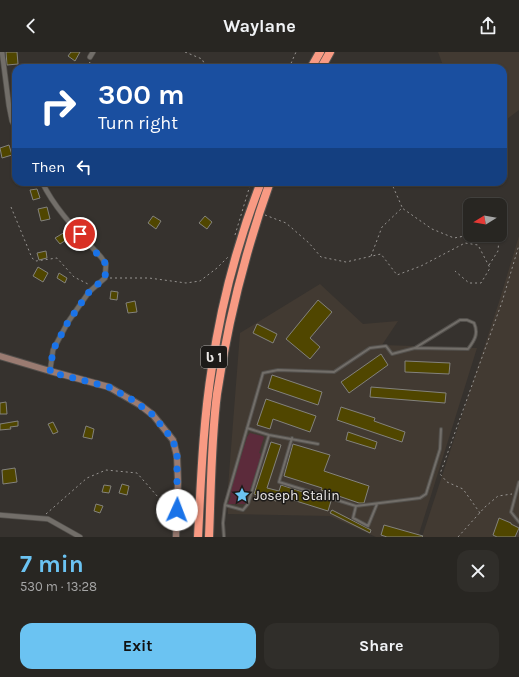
<!DOCTYPE html>
<html lang="en">
<head>
<meta charset="utf-8">
<style>
  body { margin:0; font-family:Karla,"Noto Sans Georgian",sans-serif; background:#302e2a; color:#f1f3f6; height:100vh; display:flex; flex-direction:column; font-size:15px; white-space:nowrap }
  * { box-sizing:border-box; margin:0 }
  p { font-size:13px; color:#a5a5a5 }
  .icon { flex:none; width:22px; height:22px; fill:none; stroke:currentColor; stroke-width:2; stroke-linecap:round; stroke-linejoin:round }
  .map { position:relative; height:485px; overflow:hidden }
  .sheet { display:flex; flex-direction:column; background:#282622; flex:1 }
  .sheet>* { flex:none }
  .top-card { position:absolute; left:12px; top:12px; width:495px; height:122px; border-radius:12px; box-shadow:0 1px 3px #0004,0 0 0 1px #444340; background:#1a4fa0; color:#fff; overflow:hidden }
  .needle { width:26px; rotate:259deg }
  .controls { position:absolute; left:463px; top:146px; display:grid; gap:8px }
  .controls a { display:grid; place-items:center; width:44px; height:44px; border-radius:8px; background:#282622; box-shadow:0 1px 3px #0004,0 0 0 1px #444340; font-size:20px }
  .pin { position:absolute; display:grid; place-items:center; width:34px; height:34px; color:#fff; margin:-17px; border:2px solid #fff; border-radius:50%; box-shadow:0 1px 4px #0007 }
  .me { position:absolute; width:44px; margin:-22px; rotate:2deg; stroke-linejoin:round; filter:drop-shadow(0 0 3px #0008) }
  .turn { display:flex; align-items:center; gap:14px; height:84px; padding:0 20px; font-size:18px }
  .turn .icon { width:52px; height:52px; stroke-width:2.5 }
  .turn b { display:block; font-size:28px; line-height:34px }
  .then { display:flex; align-items:center; height:38px; padding:0 20px; background:#0003; gap:8px; font-size:15px }
  .round { display:grid; place-items:center; flex:none; width:42px; height:42px; border-radius:12px; background:#302e2a }
  .summary { display:flex; align-items:center; justify-content:space-between; height:68px; padding:0 20px }
  h1 { font-size:24px; font-weight:700; line-height:30px; color:#6bc3f2 }
  .cta { display:flex; gap:8px; margin-top:auto; padding:8px 20px }
  .cta a { flex:1; height:46px; border-radius:12px; background:#6bc3f2; color:#111; font-size:16px; font-weight:700; line-height:46px; text-align:center }
  .cta a+a { background:#302e2a; color:#f1f3f6 }
  header { display:flex; justify-content:space-between; align-items:center; height:52px; padding:0 20px; background:#282622; font-size:18px; font-weight:700 }
  .map>svg:first-child { display:block }
</style>
</head>
<body>
<header><svg class="icon" aria-label="back" viewBox="0 0 24 24"><path d="M15 5l-7 7 7 7"/></svg>Waylane<svg class="icon" aria-label="share" viewBox="0 0 24 24"><path d="M12 15V3M7 8l5-5 5 5M5 13v7h14v-7"/></svg></header>
<div class="map">
<svg width="519" height="485" viewBox="0 0 519 485">
  <rect width="100%" height="100%" fill="#36322e"/>
  <path fill="#423a32" d="M 438,0 L 519,0 L 519,58 L 503,70 L 503,16 L 444,16 Z
    M 519,184 L 519,485 L 422,485 L 499,250 Z
    M 320,232 L 363,272 L 398,269 L 382,293 L 477,296 L 418,485 L 376,485 L 330,464 L 228,462 L 227,448 L 240,281 Z"/>
  <path fill="#5c2b3b" d="M 250,381 L 262,384 L 264,385 L 259,401 L 262,402 L 245,452 L 228,452 L 231,444 L 229,443 L 247,385 Z"/>
  <path fill="#504600" stroke="#83827d" d="M 6,0 L 17,0 L 18,12 L 7,13 Z
    M 71,0 L 80,0 L 75,9 L 68,4 Z
    M 9,93 L 12,103 L 2,106 L 0,96 Z
    M 37,137 L 40,146 L 33,148 L 30,138 Z
    M 47,155 L 50,167 L 41,169 L 38,157 Z
    M 153,164 L 161,169 L 156,177 L 148,171 Z
    M 205,164 L 212,170 L 207,177 L 199,171 Z
    M 65,180 L 69,186 L 60,192 L 55,186 Z
    M 46,199 L 47,206 L 39,208 L 37,201 Z
    M 38,215 L 48,221 L 43,230 L 33,224 Z
    M 59,221 L 67,226 L 65,231 L 57,226 Z
    M 111,239 L 118,240 L 117,248 L 110,247 Z
    M 318,248 L 332,260 L 310,286 L 320,295 L 310,307 L 286,287 Z
    M 135,249 L 137,260 L 128,261 L 126,251 Z
    M 257,272 L 277,282 L 273,291 L 253,281 Z
    M 381,302 L 388,313 L 349,341 L 341,330 Z
    M 405,309 L 450,311 L 449,322 L 405,320 Z
    M 272,323 L 322,340 L 318,353 L 268,336 Z
    M 371,335 L 446,341 L 445,351 L 370,345 Z
    M 266,347 L 316,364 L 310,380 L 273,367 L 270,377 L 257,373 Z
    M 6,350 L 7,362 L 0,362 L 0,351 Z
    M 341,355 L 375,366 L 374,369 L 405,380 L 402,390 L 337,368 Z
    M 18,369 L 18,374 L 10,375 L 11,377 L 0,378 L 0,372 Z
    M 53,370 L 58,380 L 53,382 L 48,372 Z
    M 86,374 L 94,377 L 92,387 L 83,385 Z
    M 348,380 L 377,390 L 375,397 L 346,388 Z
    M 271,390 L 281,393 L 267,436 L 279,439 L 281,433 L 331,449 L 328,459 L 277,443 L 276,449 L 254,442 Z
    M 293,392 L 330,403 L 324,419 L 369,434 L 364,451 L 359,451 L 321,438 L 322,436 L 284,424 Z
    M 15,416 L 17,430 L 3,432 L 2,418 Z
    M 122,432 L 129,434 L 127,443 L 119,441 Z
    M 104,433 L 111,434 L 109,441 L 102,440 Z
    M 96,452 L 103,454 L 100,461 L 94,459 Z
    M 332,458 L 371,478 L 370,481 L 330,461 Z
    M 499,466 L 511,471 L 511,472 L 519,476 L 515,485 L 497,485 L 493,483 Z
    M 384,473 L 423,484 L 422,485 L 387,485 L 381,483 Z"/>
  <g fill="none" stroke-linecap="round" stroke-linejoin="round">
    <g stroke="#53504c" stroke-width="4">
      <path id="lane" d="M 247,376 L 269,383 L 318,392
        M 292,386 L 279,430 L 356,454 L 420,446 L 426,442 L 440,397 L 441,377
        M 519,430 L 511,460 L 519,470
        M 225,453 L 243,458 L 248,452 L 269,383
        M 356,454 L 353,466 L 368,474 L 377,452
        M 224,485 L 223,471 L 225,453 L 263,321 L 278,318 L 334,320 L 370,296 L 386,294 L 392,302 L 415,296 L 468,297 C 474,289 479,282 474,271 L 467,268 L 460,268 L 415,296"/>
    </g>
    <g stroke="#53504c" stroke-width="6">
      <path id="street" d="M 2,0 L 9,54 L 12,69 L 16,77
        M 90,5 L 93,0
        M 42,130 C 56,159 79,181 101,205 L 106,212 L 105,226 L 89,240 L 68,270 L 53,298 L 50,319
        M 0,463 L 48,467 L 80,485"/>
    </g>
    <g stroke="#53504c" stroke-width="8">
      <path id="secondary" d="M 0,304 L 50,319 L 109,335 L 140,353 L 153,363 L 173,388 L 177,404 L 178,430 L 176,485"/>
    </g>
    <g stroke="#53504c" stroke-width="10">
      <path id="highway" d="M 311,16 L 320,0
        M 321,16 L 330,0
        M 198,485 C 201,428 203,371 212,315 C 221,252 238,189 261,130
        M 209,485 C 211,438 211,389 217,342 C 228,268 245,200 270,130"/>
    </g>
    <path stroke="#979491" stroke-width="1" stroke-dasharray="2 3" stroke-linecap="butt" d="M 185,0 L 202,7 L 204,11 L 203,16
      M 87,16 L 90,10
      M 289,16 L 296,0
      M 391,130 L 402,155
      M 11,155 L 32,206 L 36,209 L 57,206 L 74,225 L 90,233
      M 265,163 L 286,171 L 309,191 L 321,205 L 346,210 L 381,202 L 397,223 L 421,214 L 465,191 L 478,193 L 490,216 L 481,231 L 469,231 L 455,219
      M 235,183 L 251,130
      M 371,204 L 382,175 L 402,156 L 432,177 L 454,186 L 470,183
      M 489,213 L 498,199 L 499,186 L 497,183
      M 110,226 L 149,226 L 186,231 L 200,229 L 217,216 L 229,204
      M 480,461 L 463,437 L 447,430 L 440,422 L 502,250 L 519,193
      M 46,462 L 87,426 L 106,418 L 137,421 L 165,453 L 172,456
      M 458,485 L 485,455 L 498,444 L 512,442"/>
    <use href="#lane" stroke="#726e69" stroke-width="2"/>
    <use href="#street" stroke="#726e69" stroke-width="4.5"/>
    <use href="#secondary" stroke="#9a7b71" stroke-width="6"/>
    <use href="#highway" stroke="#f89a83" stroke-width="8"/>
  </g>
  <g fill="none" stroke-linecap="round" stroke-linejoin="round">
    <path stroke="#1a73e8" stroke-width="7" stroke-dasharray="0 12.6" d="M 80,182 L 106,212 L 105,226 L 89,240 L 68,270 L 53,298 L 50,320 L 109,335 L 133,348 L 153,363 L 173,388 L 177,404 L 177,458"/>
  </g>
  <defs>
    <g id="sight-bare" transform="scale(1.2)"><path d="M0-6L1.8-2.2L6-1.7L2.9 1.2L3.7 5.4L0 3.3L-3.7 5.4L-2.9 1.2L-6-1.7L-1.8-2.2Z" fill="#6bc3f2" stroke="#1c1a18" stroke-width="2.5" paint-order="stroke"/></g>
  </defs>
  <g fill-rule="evenodd">
    <use href="#sight-bare" x="242" y="443"/>
  </g>
  <g text-anchor="middle" stroke-width="3" stroke-linejoin="round" paint-order="stroke">
    <rect fill="#1c1a18" stroke="#aeaba9" stroke-width="1" x="201" y="294" width="26" height="22" rx="3"/>
    <g font-size="13" font-weight="bold" fill="#ece9e7">
      <text x="214" y="310">ს 1</text>
    </g>
    <g font-size="14" fill="#ece9e7" stroke="#1c1a18" text-anchor="start">
      <text x="254" y="448">Joseph Stalin</text>
    </g>
  </g>
</svg>
<div class="controls">
<a><svg class="needle" viewBox="-14 -14 28 28"><path d="M0-13l5 13h-10z" fill="#e53935"/><path d="M0 13l5-13h-10z" fill="#a5a5a5"/></svg></a>
</div>
<div class="pin" style="left:80px;top:182px;background:#d93025"><svg class="icon" aria-label="arrive" viewBox="0 0 24 24"><path d="M6 21V4h12l-3 4 3 4H6"/></svg></div>
<svg class="me" style="left:177px;top:458px" viewBox="-20 -20 40 40"><circle r="19" fill="#fff"/><path d="M0-13L10 11 0 6-10 11z" fill="#1a73e8"/></svg>
<div class="top-card">
<div class="turn"><svg class="icon" aria-label="right" viewBox="0 0 24 24"><path d="M7 20v-9h11M14 6l5 5-5 5"/></svg><div><b>300 m</b>Turn right</div></div>
<div class="then">Then<svg class="icon" aria-label="left" viewBox="0 0 24 24"><path d="M17 20v-9H6M10 6l-5 5 5 5"/></svg></div>
</div>
</div>
<section class="sheet">
<div class="summary"><div><h1>7 min</h1><p>530 m · 13:28</p></div><a class="round"><svg class="icon" aria-label="close" viewBox="0 0 24 24"><path d="M6 6l12 12M18 6L6 18"/></svg></a></div>
<div class="cta"><a>Exit</a><a>Share</a></div>
</section>
</body>
</html>
